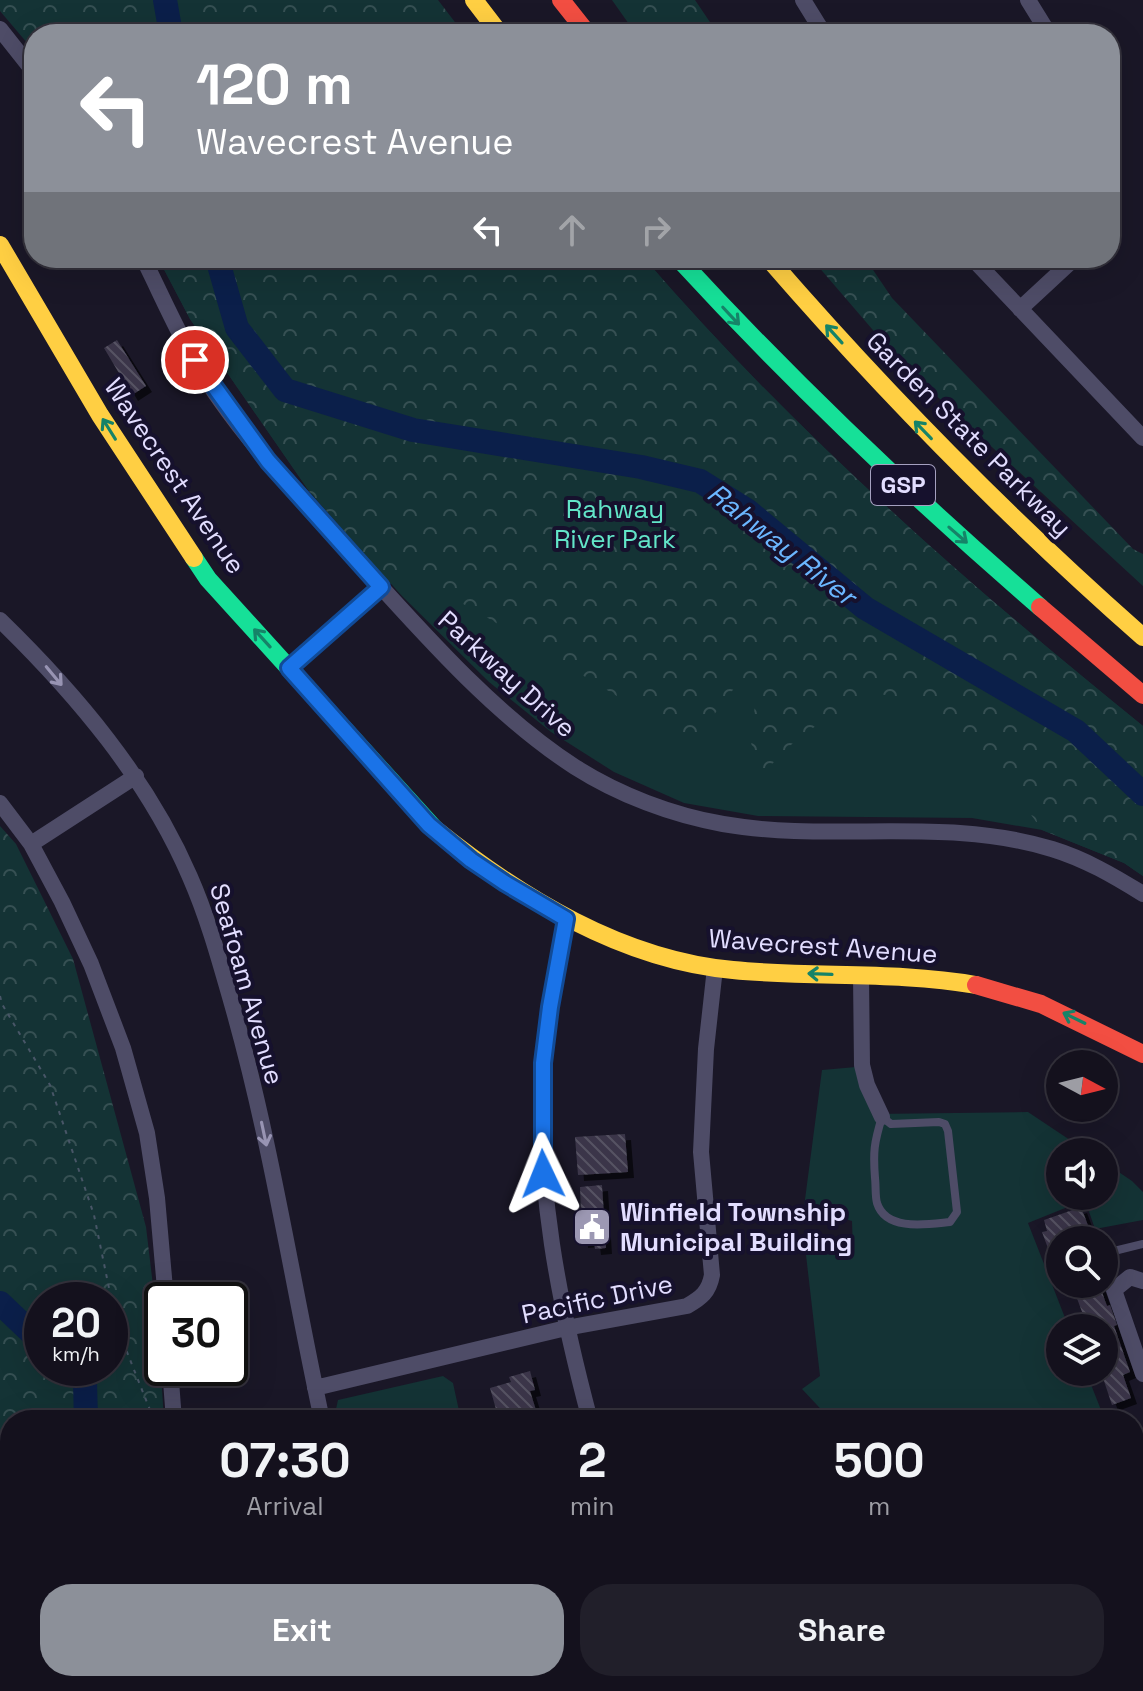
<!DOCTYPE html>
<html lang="en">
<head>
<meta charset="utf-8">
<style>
  body { margin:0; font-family:"Space Grotesk",sans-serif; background:#211f2a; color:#f1f3f6; height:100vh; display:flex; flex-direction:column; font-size:30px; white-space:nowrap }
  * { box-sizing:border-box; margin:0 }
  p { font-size:26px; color:#9d9da4 }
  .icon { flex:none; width:44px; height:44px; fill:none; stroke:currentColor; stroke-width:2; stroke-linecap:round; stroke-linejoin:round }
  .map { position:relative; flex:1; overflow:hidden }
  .side { position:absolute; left:0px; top:1410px; width:1144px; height:282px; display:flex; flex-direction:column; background:#14111d; border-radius:32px 32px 0 0; box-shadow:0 8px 32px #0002,0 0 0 2px #33313b }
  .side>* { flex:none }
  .guide { position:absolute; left:24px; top:24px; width:1096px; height:244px; border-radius:32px; box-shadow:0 8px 32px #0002,0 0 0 2px #33313b; background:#8c9099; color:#fff; overflow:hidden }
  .needle { width:52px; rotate:97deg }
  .controls { position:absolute; left:1046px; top:1050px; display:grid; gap:16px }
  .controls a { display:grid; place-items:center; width:72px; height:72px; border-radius:50%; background:#14111d; box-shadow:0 8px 32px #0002,0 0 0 2px #33313b; font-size:40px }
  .speed { position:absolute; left:24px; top:1282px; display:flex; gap:16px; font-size:40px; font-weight:700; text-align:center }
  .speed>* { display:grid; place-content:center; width:104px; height:104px; border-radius:50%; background:#14111d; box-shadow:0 8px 32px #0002,0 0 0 2px #33313b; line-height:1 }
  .speed small { font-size:20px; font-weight:400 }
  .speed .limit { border:4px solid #111; border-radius:12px; background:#fff; color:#111 }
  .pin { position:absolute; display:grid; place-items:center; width:68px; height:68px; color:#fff; margin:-34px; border:4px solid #fff; border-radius:50%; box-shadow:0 2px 8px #0007 }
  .me { position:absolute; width:88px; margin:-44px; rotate:358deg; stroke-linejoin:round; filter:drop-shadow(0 0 6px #0008) }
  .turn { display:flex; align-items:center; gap:28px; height:168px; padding:0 40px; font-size:36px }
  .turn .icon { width:104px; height:104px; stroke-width:2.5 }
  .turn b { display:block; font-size:56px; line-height:68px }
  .lanes { display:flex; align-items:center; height:76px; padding:0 40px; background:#0003; justify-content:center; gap:40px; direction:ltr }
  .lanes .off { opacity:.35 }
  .eta { display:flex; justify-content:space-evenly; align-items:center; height:136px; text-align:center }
  .eta b { font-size:48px; font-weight:700; line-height:56px }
  .primary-button { display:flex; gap:16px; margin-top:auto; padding:16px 40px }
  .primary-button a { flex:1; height:92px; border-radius:32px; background:#8c9099; color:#fff; font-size:32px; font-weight:700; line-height:92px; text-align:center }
  .primary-button a+a { background:#211f2a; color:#f1f3f6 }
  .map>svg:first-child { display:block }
</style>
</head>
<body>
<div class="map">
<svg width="1143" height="1691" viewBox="0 0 1143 1691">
  <defs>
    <pattern id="forest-crowns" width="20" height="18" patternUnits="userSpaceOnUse" patternTransform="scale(2)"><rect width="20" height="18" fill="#143335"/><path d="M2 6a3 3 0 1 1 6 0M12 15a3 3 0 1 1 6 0" fill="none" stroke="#365053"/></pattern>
    <pattern id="building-back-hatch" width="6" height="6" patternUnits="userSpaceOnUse" patternTransform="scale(2)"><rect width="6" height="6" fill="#3a3648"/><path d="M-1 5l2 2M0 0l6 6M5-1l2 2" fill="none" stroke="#565363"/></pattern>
    <filter id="shadow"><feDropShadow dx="6" dy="6" stdDeviation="0" flood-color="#0009"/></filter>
  </defs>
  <rect width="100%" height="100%" fill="#1a1727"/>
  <path fill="#143335" d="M 158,258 L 644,258 C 793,431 966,583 1143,726 L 1143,876 L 1124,863 L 1042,830 L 972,818 L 758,816 L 684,803 L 614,772 L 551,732 L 489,682 L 402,596 L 359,548 L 309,491 L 190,319 Z
    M 856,1067 L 872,1114 L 1028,1112 L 1088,1152 L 1060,1152 L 1060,1196 L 1104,1196 L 1104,1162 L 1132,1181 L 1143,1192 L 1143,1220 L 1095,1229 L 1085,1200 L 1028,1223 L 1069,1328 L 1060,1328 L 1060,1372 L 1086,1372 L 1105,1420 L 831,1420 L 802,1389 L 820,1376 L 806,1255 L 853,1253 L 852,1221 L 804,1207 L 822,1070 Z
    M 443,1376 L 453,1383 L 461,1420 L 340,1420 L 336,1409 L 338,1400 Z
    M 1134,1452 L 1143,1453 L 1143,1528 L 1134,1543 Z"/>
  <path fill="url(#forest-crowns)" fill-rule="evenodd" d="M 0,0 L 438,0 L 464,34 L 34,34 L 34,51 L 0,11 Z
    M 612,0 L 695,0 L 718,34 L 636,34 Z
    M 158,258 L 644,258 C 793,431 966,583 1143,726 L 1143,876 L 1124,863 L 1042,830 L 995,765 L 911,699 L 872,693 L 801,735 L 762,774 L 751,743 L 756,694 L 739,682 L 693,742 L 478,612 L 411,576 L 391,584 L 309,491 L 190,319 Z
    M 811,258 L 865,258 L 892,298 L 1133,549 L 1143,554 L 1143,586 L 903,365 Z
    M 0,826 L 16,844 L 73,959 L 146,1227 L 158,1328 L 164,1420 L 10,1420 L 10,1442 L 0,1436 ZM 110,1300 L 110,1368 L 42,1368 L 42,1300 Z
    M 10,1491 L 10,1682 L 269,1682 L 276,1691 L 0,1691 L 0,1504 Z"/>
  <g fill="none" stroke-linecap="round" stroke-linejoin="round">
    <path stroke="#0b1f4a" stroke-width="4" d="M 180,1682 L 193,1691"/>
    <path stroke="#0b1f4a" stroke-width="24" d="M 165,0 L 171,34
      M 217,258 L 237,328 L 285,390 L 413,430 L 641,467 L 700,481 L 748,511 L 865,608 L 1076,731 L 1143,794
      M 0,1303 L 42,1343
      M 70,1368 L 85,1382 L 86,1420
      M 0,1668 L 10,1657"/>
  </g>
  <path fill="url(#building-back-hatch)" filter="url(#shadow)" d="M 117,340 L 146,386 L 132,395 L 104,348 Z
    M 625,1134 L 628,1172 L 578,1175 L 575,1137 Z
    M 602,1185 L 606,1248 L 595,1249 L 594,1241 L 582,1242 L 580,1187 Z
    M 1081,1207 L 1092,1236 L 1085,1240 L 1060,1240 L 1060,1281 L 1042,1232 L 1047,1231 L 1044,1220 Z
    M 1060,1284 L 1099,1284 L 1107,1306 L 1110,1305 L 1117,1325 L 1114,1326 L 1130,1372 L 1123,1375 L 1131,1398 L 1112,1405 L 1101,1372 L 1104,1372 L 1104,1328 L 1088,1328 L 1072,1285 L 1062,1288 Z
    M 530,1371 L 535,1390 L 530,1391 L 539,1420 L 499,1420 L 490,1388 L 511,1382 L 509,1377 Z"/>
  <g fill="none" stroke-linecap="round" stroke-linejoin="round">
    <path stroke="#485667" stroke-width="2" stroke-dasharray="4 6" stroke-linecap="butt" d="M 0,996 L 2,1004 L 50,1085 L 94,1215 L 117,1327 L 154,1420"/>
    <path stroke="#4e4c67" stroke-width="8" d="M 882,1117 L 891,1124 L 939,1122 L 945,1124 L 948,1131 L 957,1212 L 950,1222 C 929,1224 886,1232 877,1203 C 875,1196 876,1186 875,1178 C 873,1152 874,1143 882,1117 Z
      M 1114,1290 L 1108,1280 L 1110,1252 L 1143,1244"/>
    <path stroke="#4e4c67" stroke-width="16" d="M 803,0 L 824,34
      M 1028,0 L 1049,34
      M 0,29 L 34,72
      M 143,258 C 160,292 175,327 194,360 C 237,433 298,495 354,557 C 420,630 493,714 575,767 C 619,795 672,815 723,824 C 832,843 945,816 1052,849 C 1085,859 1114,876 1143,894
      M 972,258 L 1143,438
      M 1020,309 L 1075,258
      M 0,620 C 76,694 148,779 190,877 C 208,918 220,962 232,1004 C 271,1141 292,1281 322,1420
      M 289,668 L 381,587
      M 0,803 L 31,844 L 62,902 L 91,964 L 123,1048 L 147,1133 L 157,1198 L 166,1300
      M 31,844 L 136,776
      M 566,919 C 557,967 547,1015 543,1064 C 535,1184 559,1304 590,1420
      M 861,976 L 862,1065 L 867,1085 L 882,1117
      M 1143,1281 L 1130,1277 L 1114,1290 L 1143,1374
      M 170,1368 L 174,1420
      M 315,1388 L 566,1328 L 687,1306 C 701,1298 709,1292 712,1275 L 701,1152 L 706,1049 L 715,968
      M 274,1682 L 282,1691
      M 407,1682 L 411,1691
      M 690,1682 L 694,1691
      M 868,1682 L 872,1691"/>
    <path stroke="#16e098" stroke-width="18" d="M 678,258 C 792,382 913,497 1040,607
      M 194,558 L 208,579 L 435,829"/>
    <path stroke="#ffcf43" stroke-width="18" d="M 474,0 L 500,34
      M 0,245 L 100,415 L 194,558
      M 768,258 C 885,393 1009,519 1143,637
      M 435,829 C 520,897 622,960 733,970 C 814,978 896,971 976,985"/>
    <path stroke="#f24e42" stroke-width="18" d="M 561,0 L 588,34
      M 1040,607 L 1143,695
      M 976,985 L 1041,1004 L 1143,1054"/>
  </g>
  <defs><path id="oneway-shaft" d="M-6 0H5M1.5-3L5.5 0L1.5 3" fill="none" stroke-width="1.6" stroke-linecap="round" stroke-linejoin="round" transform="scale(2)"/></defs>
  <g stroke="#168368">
    <use href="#oneway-shaft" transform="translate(731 316) rotate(47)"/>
    <use href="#oneway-shaft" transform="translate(834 334) rotate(-132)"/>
    <use href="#oneway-shaft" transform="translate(109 429) rotate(-122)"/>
    <use href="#oneway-shaft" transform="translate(923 430) rotate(-134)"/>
    <use href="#oneway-shaft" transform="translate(958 535) rotate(41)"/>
    <use href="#oneway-shaft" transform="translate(262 638) rotate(-132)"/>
    <use href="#oneway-shaft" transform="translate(820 974) rotate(-178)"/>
    <use href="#oneway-shaft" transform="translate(1074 1018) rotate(-154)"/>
  </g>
  <g stroke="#9894b3">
    <use href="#oneway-shaft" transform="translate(54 676) rotate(50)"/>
    <use href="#oneway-shaft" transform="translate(264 1134) rotate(78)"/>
  </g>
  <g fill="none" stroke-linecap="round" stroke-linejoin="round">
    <g stroke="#114b97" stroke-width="20">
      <path id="route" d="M 195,360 L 268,461 L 381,587 L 289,668 L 429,825 L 471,860 L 505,883 L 566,919 L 550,1007 L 543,1063 L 543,1174"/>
    </g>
    <use href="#route" stroke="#1a73e8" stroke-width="14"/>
  </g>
  <defs>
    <g id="civic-square" transform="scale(2)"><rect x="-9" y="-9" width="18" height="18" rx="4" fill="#9c98b3" stroke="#16112d"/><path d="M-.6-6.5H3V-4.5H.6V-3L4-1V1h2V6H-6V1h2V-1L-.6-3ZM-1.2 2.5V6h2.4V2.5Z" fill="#fff"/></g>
  </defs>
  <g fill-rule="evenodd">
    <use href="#civic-square" x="592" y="1227"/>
  </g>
  <g text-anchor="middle" stroke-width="8" stroke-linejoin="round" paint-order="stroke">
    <rect fill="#16112d" stroke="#a5a0c0" stroke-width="2" x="871" y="465" width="64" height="40" rx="6"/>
    <g font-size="24" font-weight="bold" fill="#e2ddff">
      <text x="903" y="493">GSP</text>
    </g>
    <g font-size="26" fill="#e2ddff" stroke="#16112d">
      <text transform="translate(969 434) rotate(45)" y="9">Garden State Parkway</text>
      <text transform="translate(175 476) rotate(56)" y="9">Wavecrest Avenue</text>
      <text transform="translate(507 674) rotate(42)" y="9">Parkway Drive</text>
      <text transform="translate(823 946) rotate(4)" y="9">Wavecrest Avenue</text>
      <text transform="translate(247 984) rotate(74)" y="9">Seafoam Avenue</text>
      <text transform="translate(597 1299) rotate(-12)" y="9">Pacific Drive</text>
    </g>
    <g font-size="26" fill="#62e5c8" stroke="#16112d">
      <text x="615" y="518">Rahway<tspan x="615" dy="30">River Park</tspan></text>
    </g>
    <g font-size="26" font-weight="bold" fill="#e2ddff" stroke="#16112d" text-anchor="start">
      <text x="620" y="1221">Winfield Township<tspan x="620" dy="30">Municipal Building</tspan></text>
    </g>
    <g font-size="28" font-style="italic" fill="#6bb6ff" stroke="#16112d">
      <text transform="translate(782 544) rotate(38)" y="10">Rahway River</text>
    </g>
  </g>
</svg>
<div class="controls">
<a><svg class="needle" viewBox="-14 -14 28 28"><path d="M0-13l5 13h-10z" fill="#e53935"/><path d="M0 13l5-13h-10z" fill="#9d9da4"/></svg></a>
<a><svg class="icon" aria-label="sound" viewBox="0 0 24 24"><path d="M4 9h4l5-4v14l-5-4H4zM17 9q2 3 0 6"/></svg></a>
<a><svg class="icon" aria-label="search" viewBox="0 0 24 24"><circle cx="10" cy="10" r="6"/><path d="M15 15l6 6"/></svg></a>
<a><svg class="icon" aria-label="layers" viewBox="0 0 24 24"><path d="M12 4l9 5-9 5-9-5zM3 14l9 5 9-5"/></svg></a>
</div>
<div class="speed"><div>20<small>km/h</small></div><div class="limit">30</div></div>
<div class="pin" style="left:195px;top:360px;background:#d93025"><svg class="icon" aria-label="arrive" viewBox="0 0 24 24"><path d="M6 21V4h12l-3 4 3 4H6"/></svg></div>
<svg class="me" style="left:543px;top:1174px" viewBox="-20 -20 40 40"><path d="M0-17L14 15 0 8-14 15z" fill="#1a73e8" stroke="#fff" stroke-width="4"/></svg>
<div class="guide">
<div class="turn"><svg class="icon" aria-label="left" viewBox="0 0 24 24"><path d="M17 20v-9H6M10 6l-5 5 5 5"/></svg><div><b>120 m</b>Wavecrest Avenue</div></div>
<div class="lanes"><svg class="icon" aria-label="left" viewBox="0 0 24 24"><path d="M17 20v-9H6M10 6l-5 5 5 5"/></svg><svg class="icon off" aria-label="ahead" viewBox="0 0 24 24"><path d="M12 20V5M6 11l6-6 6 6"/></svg><svg class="icon off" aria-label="right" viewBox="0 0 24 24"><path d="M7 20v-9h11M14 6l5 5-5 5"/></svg></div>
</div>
<section class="side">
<div class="eta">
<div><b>07:30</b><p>Arrival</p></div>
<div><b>2</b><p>min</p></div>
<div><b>500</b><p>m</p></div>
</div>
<div class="primary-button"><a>Exit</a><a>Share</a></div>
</section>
</div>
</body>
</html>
